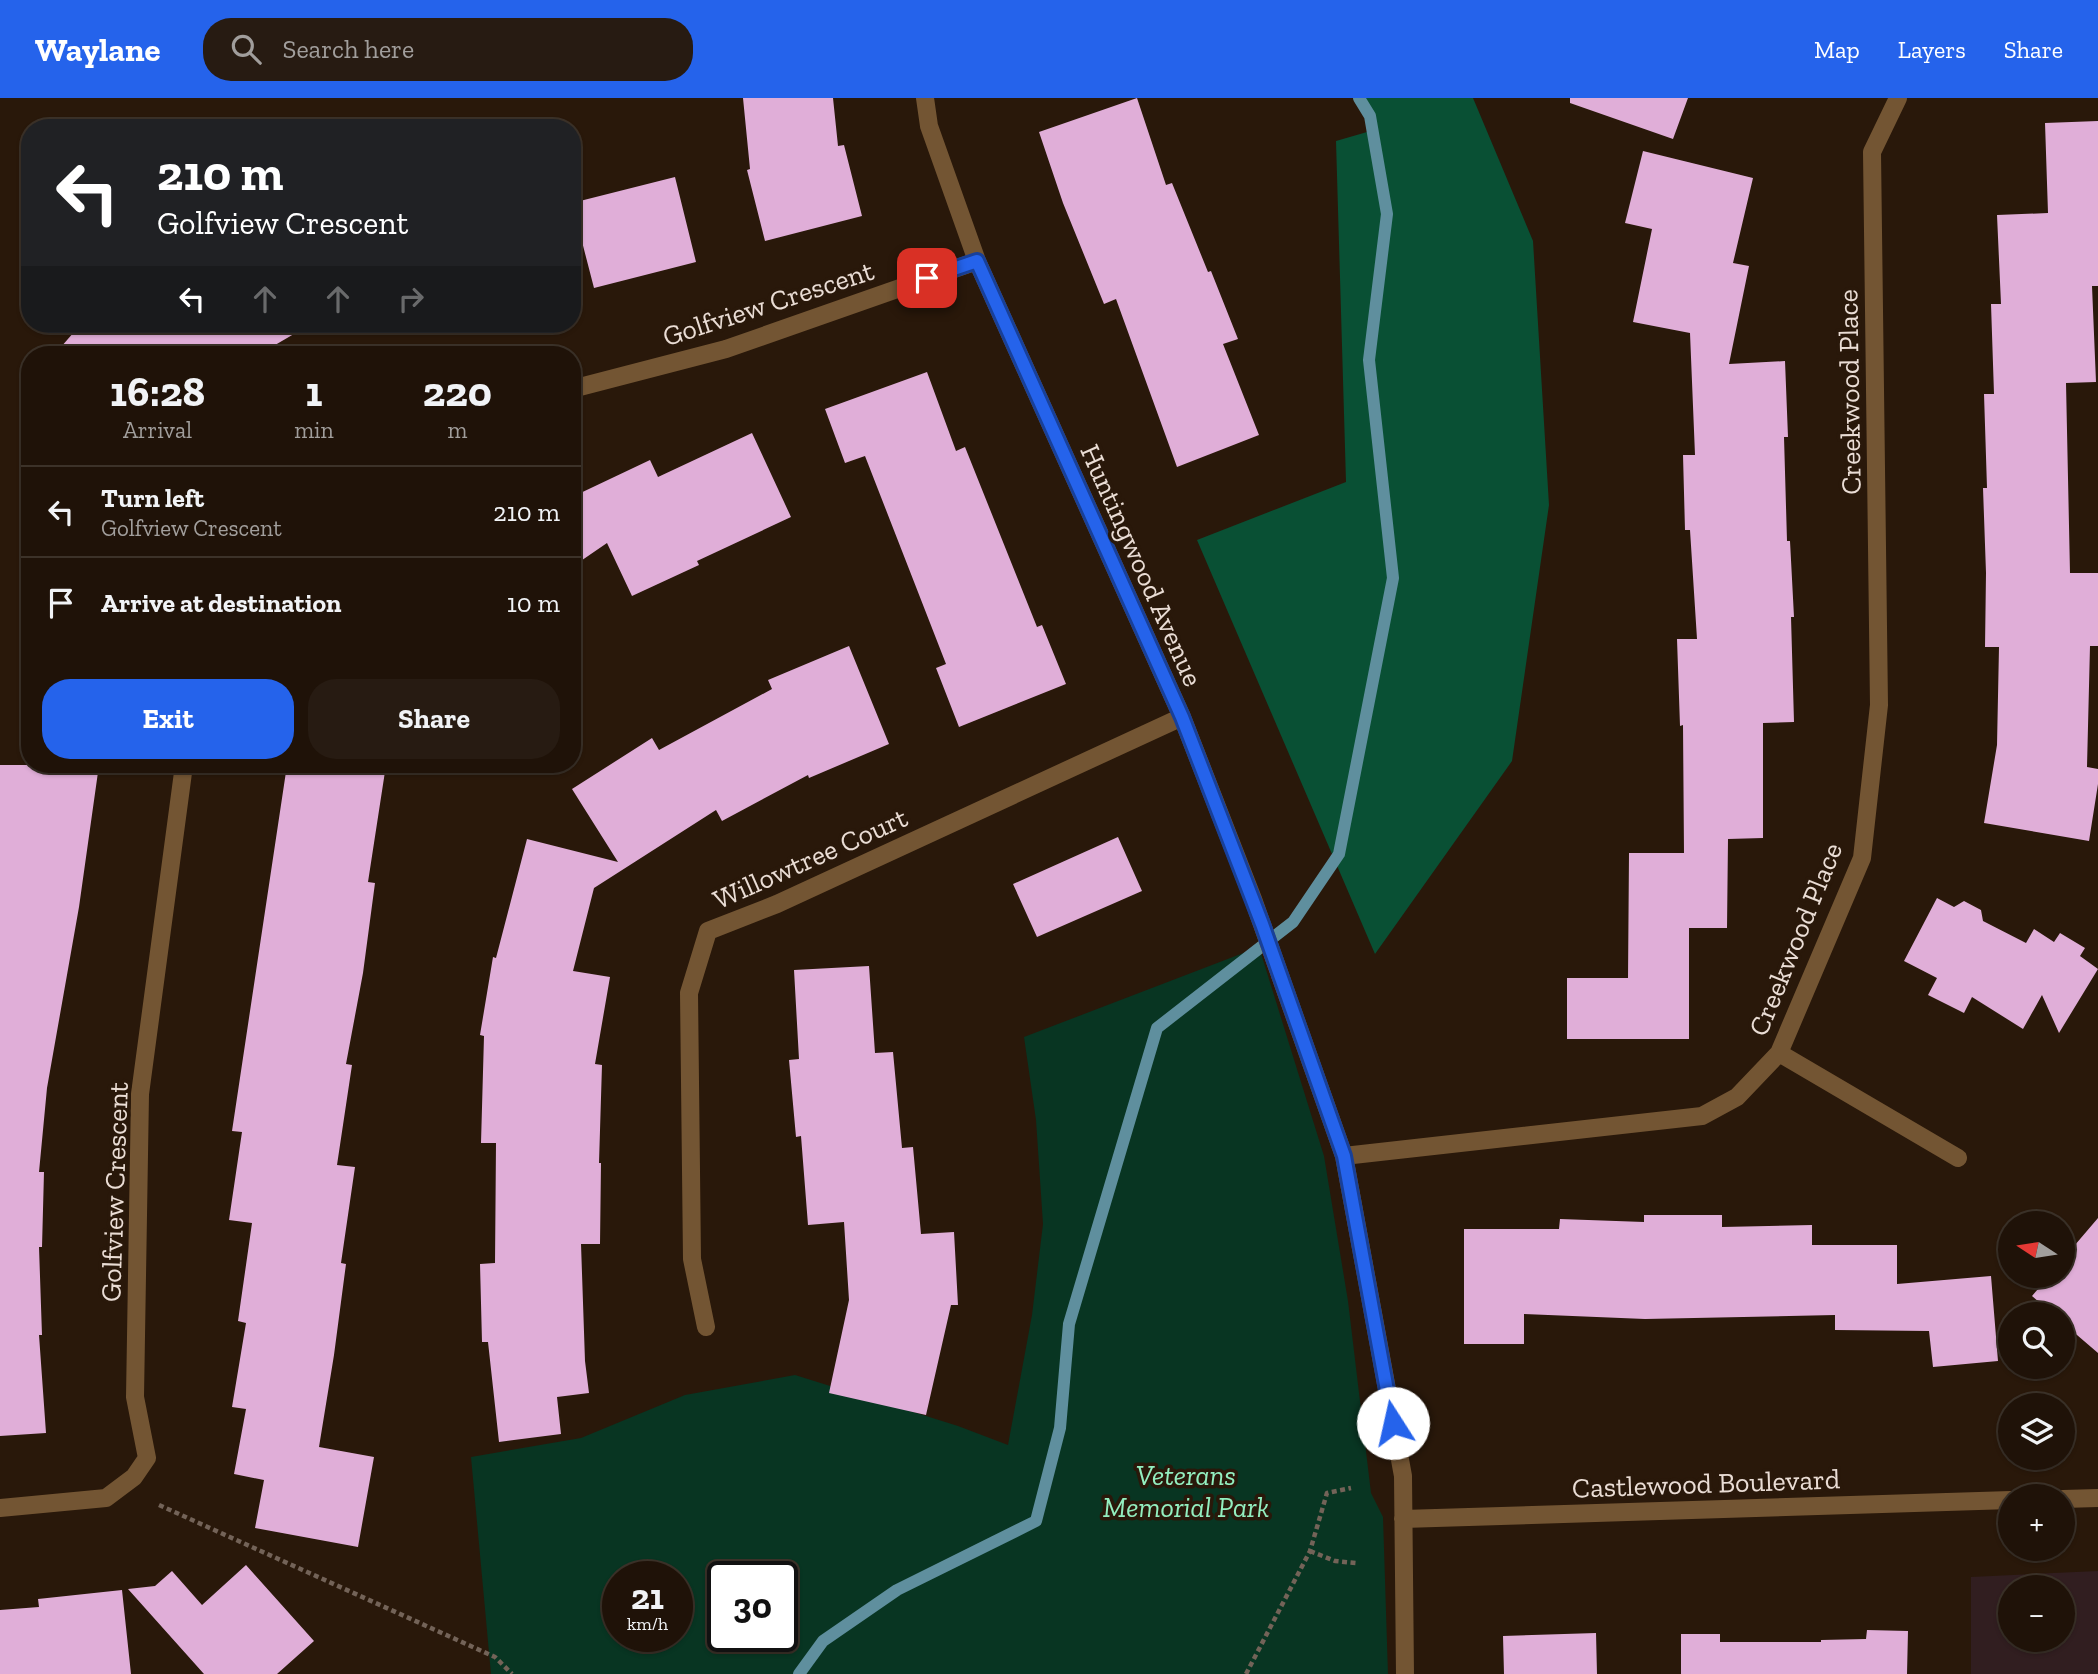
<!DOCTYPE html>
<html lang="en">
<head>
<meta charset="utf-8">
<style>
  body { margin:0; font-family:"Zilla Slab",serif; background:#271b12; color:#f1f3f6; height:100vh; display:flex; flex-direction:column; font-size:26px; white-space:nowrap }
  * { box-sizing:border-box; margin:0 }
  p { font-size:23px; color:#a19e9c }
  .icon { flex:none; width:38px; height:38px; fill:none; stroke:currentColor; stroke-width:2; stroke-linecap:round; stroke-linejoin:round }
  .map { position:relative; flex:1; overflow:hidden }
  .side { position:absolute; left:21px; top:248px; width:560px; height:427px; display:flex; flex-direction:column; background:#1f1208; border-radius:28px; box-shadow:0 2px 5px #0004,0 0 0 2px #3c3229 }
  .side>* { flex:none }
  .guide { position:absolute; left:21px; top:21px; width:560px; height:214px; border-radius:28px; box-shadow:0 2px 5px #0004,0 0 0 2px #3c3229; background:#202124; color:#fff; overflow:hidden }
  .needle { width:46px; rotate:282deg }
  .buttons { position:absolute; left:1998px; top:1113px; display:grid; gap:14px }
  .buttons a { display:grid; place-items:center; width:77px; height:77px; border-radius:50%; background:#1f1208; box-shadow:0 2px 5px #0004,0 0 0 2px #3c3229; font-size:35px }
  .speed { position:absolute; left:602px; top:1463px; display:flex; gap:14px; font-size:35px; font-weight:700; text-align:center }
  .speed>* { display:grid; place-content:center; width:91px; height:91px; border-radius:50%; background:#1f1208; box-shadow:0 2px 5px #0004,0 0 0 2px #3c3229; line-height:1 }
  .speed small { font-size:18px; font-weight:400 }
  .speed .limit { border:4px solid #111; border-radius:10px; background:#fff; color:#111 }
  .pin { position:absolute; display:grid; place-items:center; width:60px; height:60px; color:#fff; margin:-30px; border-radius:14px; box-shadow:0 4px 10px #0006 }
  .me { position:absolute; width:77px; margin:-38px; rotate:350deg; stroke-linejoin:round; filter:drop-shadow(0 0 5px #0008) }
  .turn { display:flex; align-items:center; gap:24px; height:147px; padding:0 21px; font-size:32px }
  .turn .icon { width:91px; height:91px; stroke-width:2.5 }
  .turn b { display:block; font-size:49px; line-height:60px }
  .lanes { display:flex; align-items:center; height:66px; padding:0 21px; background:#0003; justify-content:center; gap:35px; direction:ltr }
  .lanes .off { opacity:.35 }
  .eta { display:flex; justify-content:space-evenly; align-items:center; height:119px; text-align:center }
  .eta b { font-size:42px; font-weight:800; line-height:49px }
  .button { display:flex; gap:14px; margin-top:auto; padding:14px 21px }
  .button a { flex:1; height:80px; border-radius:28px; background:#2563eb; color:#fff; font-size:28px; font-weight:800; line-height:80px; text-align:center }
  .button a+a { background:#271b12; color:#f1f3f6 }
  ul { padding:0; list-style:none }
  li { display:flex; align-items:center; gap:21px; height:91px; padding:0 21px; border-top:2px solid #3c3229 }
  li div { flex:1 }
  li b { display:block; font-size:26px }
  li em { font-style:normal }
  header { display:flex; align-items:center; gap:42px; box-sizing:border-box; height:98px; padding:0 35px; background:#2563eb; color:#fff }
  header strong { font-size:33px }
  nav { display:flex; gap:38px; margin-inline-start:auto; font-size:24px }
  .search { width:490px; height:63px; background:#271b12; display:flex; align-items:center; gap:18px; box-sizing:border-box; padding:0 24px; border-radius:28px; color:#a19e9c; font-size:26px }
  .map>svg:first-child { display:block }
</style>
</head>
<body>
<header>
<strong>Waylane</strong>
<div class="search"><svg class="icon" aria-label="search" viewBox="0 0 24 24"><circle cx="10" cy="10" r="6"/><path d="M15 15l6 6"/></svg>Search here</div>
<nav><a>Map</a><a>Layers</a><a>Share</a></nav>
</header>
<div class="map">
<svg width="2098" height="1576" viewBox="0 0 2098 1576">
  <rect width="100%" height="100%" fill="#29180a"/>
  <path fill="#311e20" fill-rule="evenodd" d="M 2098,1473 L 2098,1576 L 1971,1576 L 1971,1479 ZM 2063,1489 L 2063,1542 L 2011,1542 L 2011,1489 Z"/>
  <path fill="#083522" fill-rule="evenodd" d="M 1259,849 L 1324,1058 L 1348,1203 L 1371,1395 L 1383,1419 L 1388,1576 L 491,1576 L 471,1359 L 581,1340 L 685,1297 L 795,1277 L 958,1328 L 1008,1347 L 1032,1217 L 1043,1126 L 1036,1022 L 1024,939 ZM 618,1479 L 677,1479 L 677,1538 L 618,1538 ZM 723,1479 L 782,1479 L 782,1538 L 723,1538 Z"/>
  <path fill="#095034" d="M 1360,0 L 1473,0 L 1533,143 L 1549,407 L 1512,663 L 1375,856 L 1197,442 L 1346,384 L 1336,43 L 1374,32 Z"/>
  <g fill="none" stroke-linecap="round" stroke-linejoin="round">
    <path stroke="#5f8f9e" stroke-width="12" d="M 799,1576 L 823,1543 L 897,1492 L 1036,1423 L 1060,1330 L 1069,1226 L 1157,930 L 1293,824 L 1339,756 L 1393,480 L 1369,262 L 1387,116 L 1370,18 L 1359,0"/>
  </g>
  <path fill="#e0aed8" d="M 743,0 L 833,0 L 838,48 L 844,47 L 862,118 L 765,143 L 747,72 L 750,71 Z
    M 1137,0 L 1166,87 L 1172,85 L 1208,174 L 1211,173 L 1238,241 L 1223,246 L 1259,337 L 1177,369 L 1116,201 L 1104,206 L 1063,105 L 1039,34 Z
    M 1570,0 L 1688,0 L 1673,41 L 1570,5 Z
    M 2098,23 L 2098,188 L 2092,188 L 2096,284 L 2066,285 L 2070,475 L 2098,475 L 2098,548 L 2090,548 L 2087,669 L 2098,671 L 2098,686 L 2089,743 L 1984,725 L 1997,647 L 1999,549 L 1985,549 L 1986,475 L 1983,390 L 1987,390 L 1984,296 L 1994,296 L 1991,206 L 2001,206 L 1997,117 L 2048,115 L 2045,25 Z
    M 1643,53 L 1753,80 L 1733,165 L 1749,168 L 1729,266 L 1785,263 L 1788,339 L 1784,339 L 1787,443 L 1790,443 L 1794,519 L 1791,519 L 1794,624 L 1763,625 L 1763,740 L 1728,741 L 1727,830 L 1689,830 L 1689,941 L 1567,941 L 1567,880 L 1628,880 L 1629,755 L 1684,755 L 1683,627 L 1680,628 L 1677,541 L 1697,541 L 1690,432 L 1685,432 L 1683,357 L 1695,357 L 1690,235 L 1633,224 L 1652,131 L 1625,125 Z
    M 675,79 L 696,164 L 594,190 L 572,105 Z
    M 81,226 L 311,226 L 258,257 L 54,257 Z
    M 927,274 L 956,353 L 965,349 L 1037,529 L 1042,527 L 1066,586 L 959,629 L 936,570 L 946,566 L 865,358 L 845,365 L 825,311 Z
    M 752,335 L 791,419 L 697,463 L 699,467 L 632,498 L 607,445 L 572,469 L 572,399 L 650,362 L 658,379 Z
    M 849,548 L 889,646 L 809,680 L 808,677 L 722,723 L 716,712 L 594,790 L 573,873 L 610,879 L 595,966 L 602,967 L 599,1065 L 601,1065 L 600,1146 L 581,1146 L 585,1263 L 589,1295 L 557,1299 L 561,1336 L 499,1344 L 488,1244 L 482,1244 L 480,1166 L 495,1165 L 496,1045 L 481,1045 L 484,938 L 480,937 L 493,859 L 496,860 L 527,741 L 618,764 L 572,691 L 652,640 L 659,652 L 772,591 L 768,582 Z
    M 0,667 L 99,667 L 79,809 L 47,990 L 39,1074 L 44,1074 L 42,1149 L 39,1149 L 42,1237 L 39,1237 L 46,1335 L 0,1338 Z
    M 287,667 L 386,667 L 368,784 L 375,785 L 363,875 L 346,966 L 352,967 L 337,1067 L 355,1069 L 341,1165 L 346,1166 L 334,1257 L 319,1349 L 374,1359 L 358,1449 L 255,1430 L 264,1382 L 234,1376 L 246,1311 L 232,1309 L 246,1225 L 238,1223 L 252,1125 L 229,1122 L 242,1034 L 232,1033 Z
    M 1118,739 L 1142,793 L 1037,839 L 1013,786 Z
    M 1937,800 L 1954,809 L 1964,803 L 1981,812 L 1983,823 L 2026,845 L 2034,831 L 2054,844 L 2060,835 L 2085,850 L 2080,858 L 2098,871 L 2059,935 L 2042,897 L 2023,931 L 1972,899 L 1964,915 L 1928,897 L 1937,880 L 1904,863 Z
    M 869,868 L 875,955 L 893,954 L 902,1050 L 913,1049 L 921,1136 L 954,1134 L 958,1207 L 951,1207 L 926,1317 L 829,1295 L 849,1202 L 844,1124 L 808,1127 L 801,1038 L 796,1039 L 789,962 L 799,961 L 794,872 Z
    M 1644,1117 L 1722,1117 L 1722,1129 L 1812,1127 L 1812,1147 L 1897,1147 L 1897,1186 L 1991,1178 L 1998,1263 L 1933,1269 L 1929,1233 L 1835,1232 L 1835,1217 L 1645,1221 L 1524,1216 L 1524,1246 L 1464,1246 L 1464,1131 L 1559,1131 L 1560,1121 L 1644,1124 Z
    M 2098,1120 L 2098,1255 L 2063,1225 L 2063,1216 L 2053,1216 L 2032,1198 L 2049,1178 L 2063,1178 L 2063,1161 Z
    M 246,1467 L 314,1543 L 277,1576 L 204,1576 L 128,1491 L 155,1488 L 172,1473 L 202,1507 Z
    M 122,1492 L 131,1576 L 0,1576 L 0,1512 L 39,1509 L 38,1501 Z
    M 1867,1532 L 1908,1533 L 1907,1576 L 1681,1576 L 1681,1536 L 1720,1536 L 1720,1544 L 1821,1544 L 1821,1542 L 1866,1541 Z
    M 1596,1535 L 1597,1576 L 1504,1576 L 1503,1538 Z"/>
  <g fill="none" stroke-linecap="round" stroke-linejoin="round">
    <path stroke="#736358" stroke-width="4.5" stroke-dasharray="5 3.5" stroke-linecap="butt" d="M 159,1407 L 495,1559 L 512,1576
      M 1310,1453 L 1335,1463 L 1356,1465
      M 1246,1576 L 1310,1453 L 1327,1395 L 1351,1390"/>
    <path stroke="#735533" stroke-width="18" d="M 925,0 L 929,28 L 977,163 L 1182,619 L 1253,801 L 1344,1058 L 1403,1378 L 1405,1576
      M 572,291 L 726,251 L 977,163
      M 1779,955 L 1958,1060
      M 1344,1058 L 1702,1018 L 1737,999 L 1779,955 L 1862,760 L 1879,607 L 1872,54 L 1898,0
      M 706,1229 L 692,1161 L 689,895 L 708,833 L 777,806 L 1182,619
      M 2063,1401 L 2098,1400
      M 0,1410 L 106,1400 L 134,1379 L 147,1360 L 135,1299 L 140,996 L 184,667
      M 1403,1421 L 2011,1402"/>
  </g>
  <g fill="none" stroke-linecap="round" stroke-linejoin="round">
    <g stroke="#184099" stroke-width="18">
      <path id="route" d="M 927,180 L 977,163 L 1182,619 L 1262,826 L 1344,1058 L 1393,1325"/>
    </g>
    <use href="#route" stroke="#2563eb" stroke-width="12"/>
  </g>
  <g text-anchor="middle" stroke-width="7" stroke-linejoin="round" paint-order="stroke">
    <g font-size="28" fill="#eaddd5" stroke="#29180a">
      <text transform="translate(768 205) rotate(-18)" y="10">Golfview Crescent</text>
      <text transform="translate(1849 294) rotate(-91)" y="10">Creekwood Place</text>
      <text transform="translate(1142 467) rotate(66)" y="10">Huntingwood Avenue</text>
      <text transform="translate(810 760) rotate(-24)" y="10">Willowtree Court</text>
      <text transform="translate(1795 841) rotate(-68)" y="10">Creekwood Place</text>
      <text transform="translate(114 1094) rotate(-88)" y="10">Golfview Crescent</text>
      <text transform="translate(1706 1385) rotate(-2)" y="10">Castlewood Boulevard</text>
    </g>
    <g font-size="28" font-style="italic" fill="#93efc0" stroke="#29180a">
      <text x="1186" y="1387">Veterans<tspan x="1186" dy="32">Memorial Park</tspan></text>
    </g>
  </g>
</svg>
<div class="buttons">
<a><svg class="needle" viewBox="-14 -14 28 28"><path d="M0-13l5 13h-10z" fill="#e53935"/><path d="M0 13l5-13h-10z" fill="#a19e9c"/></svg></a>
<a><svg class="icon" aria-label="search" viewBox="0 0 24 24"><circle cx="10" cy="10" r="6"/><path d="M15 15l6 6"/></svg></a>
<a><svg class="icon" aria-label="layers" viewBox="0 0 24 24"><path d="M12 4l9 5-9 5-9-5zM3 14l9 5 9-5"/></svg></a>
<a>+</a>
<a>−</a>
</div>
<div class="speed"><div>21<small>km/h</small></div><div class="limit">30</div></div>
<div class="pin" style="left:927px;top:180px;background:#d93025"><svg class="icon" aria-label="arrive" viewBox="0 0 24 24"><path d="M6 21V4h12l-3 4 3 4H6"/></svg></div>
<svg class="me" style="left:1393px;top:1325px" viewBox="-20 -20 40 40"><circle r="19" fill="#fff"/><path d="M0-13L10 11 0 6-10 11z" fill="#2563eb"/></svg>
<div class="guide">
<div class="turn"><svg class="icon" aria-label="left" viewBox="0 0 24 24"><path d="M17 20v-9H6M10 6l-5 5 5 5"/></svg><div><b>210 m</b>Golfview Crescent</div></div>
<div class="lanes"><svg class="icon" aria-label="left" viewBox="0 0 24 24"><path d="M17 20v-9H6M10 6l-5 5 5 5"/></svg><svg class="icon off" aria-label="ahead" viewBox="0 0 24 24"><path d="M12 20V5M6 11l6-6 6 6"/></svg><svg class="icon off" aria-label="ahead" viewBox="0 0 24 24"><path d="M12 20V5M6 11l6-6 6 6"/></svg><svg class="icon off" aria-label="right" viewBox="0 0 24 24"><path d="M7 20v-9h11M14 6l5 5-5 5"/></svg></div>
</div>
<section class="side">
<div class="eta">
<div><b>16:28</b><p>Arrival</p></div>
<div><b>1</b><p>min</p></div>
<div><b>220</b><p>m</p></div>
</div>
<ul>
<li><svg class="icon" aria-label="left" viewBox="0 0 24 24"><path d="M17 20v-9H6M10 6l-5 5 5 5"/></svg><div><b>Turn left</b><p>Golfview Crescent</p></div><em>210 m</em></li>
<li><svg class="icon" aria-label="arrive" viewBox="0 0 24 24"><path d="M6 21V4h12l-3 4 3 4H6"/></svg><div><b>Arrive at destination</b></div><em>10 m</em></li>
</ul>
<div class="button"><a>Exit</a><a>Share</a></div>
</section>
</div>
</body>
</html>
